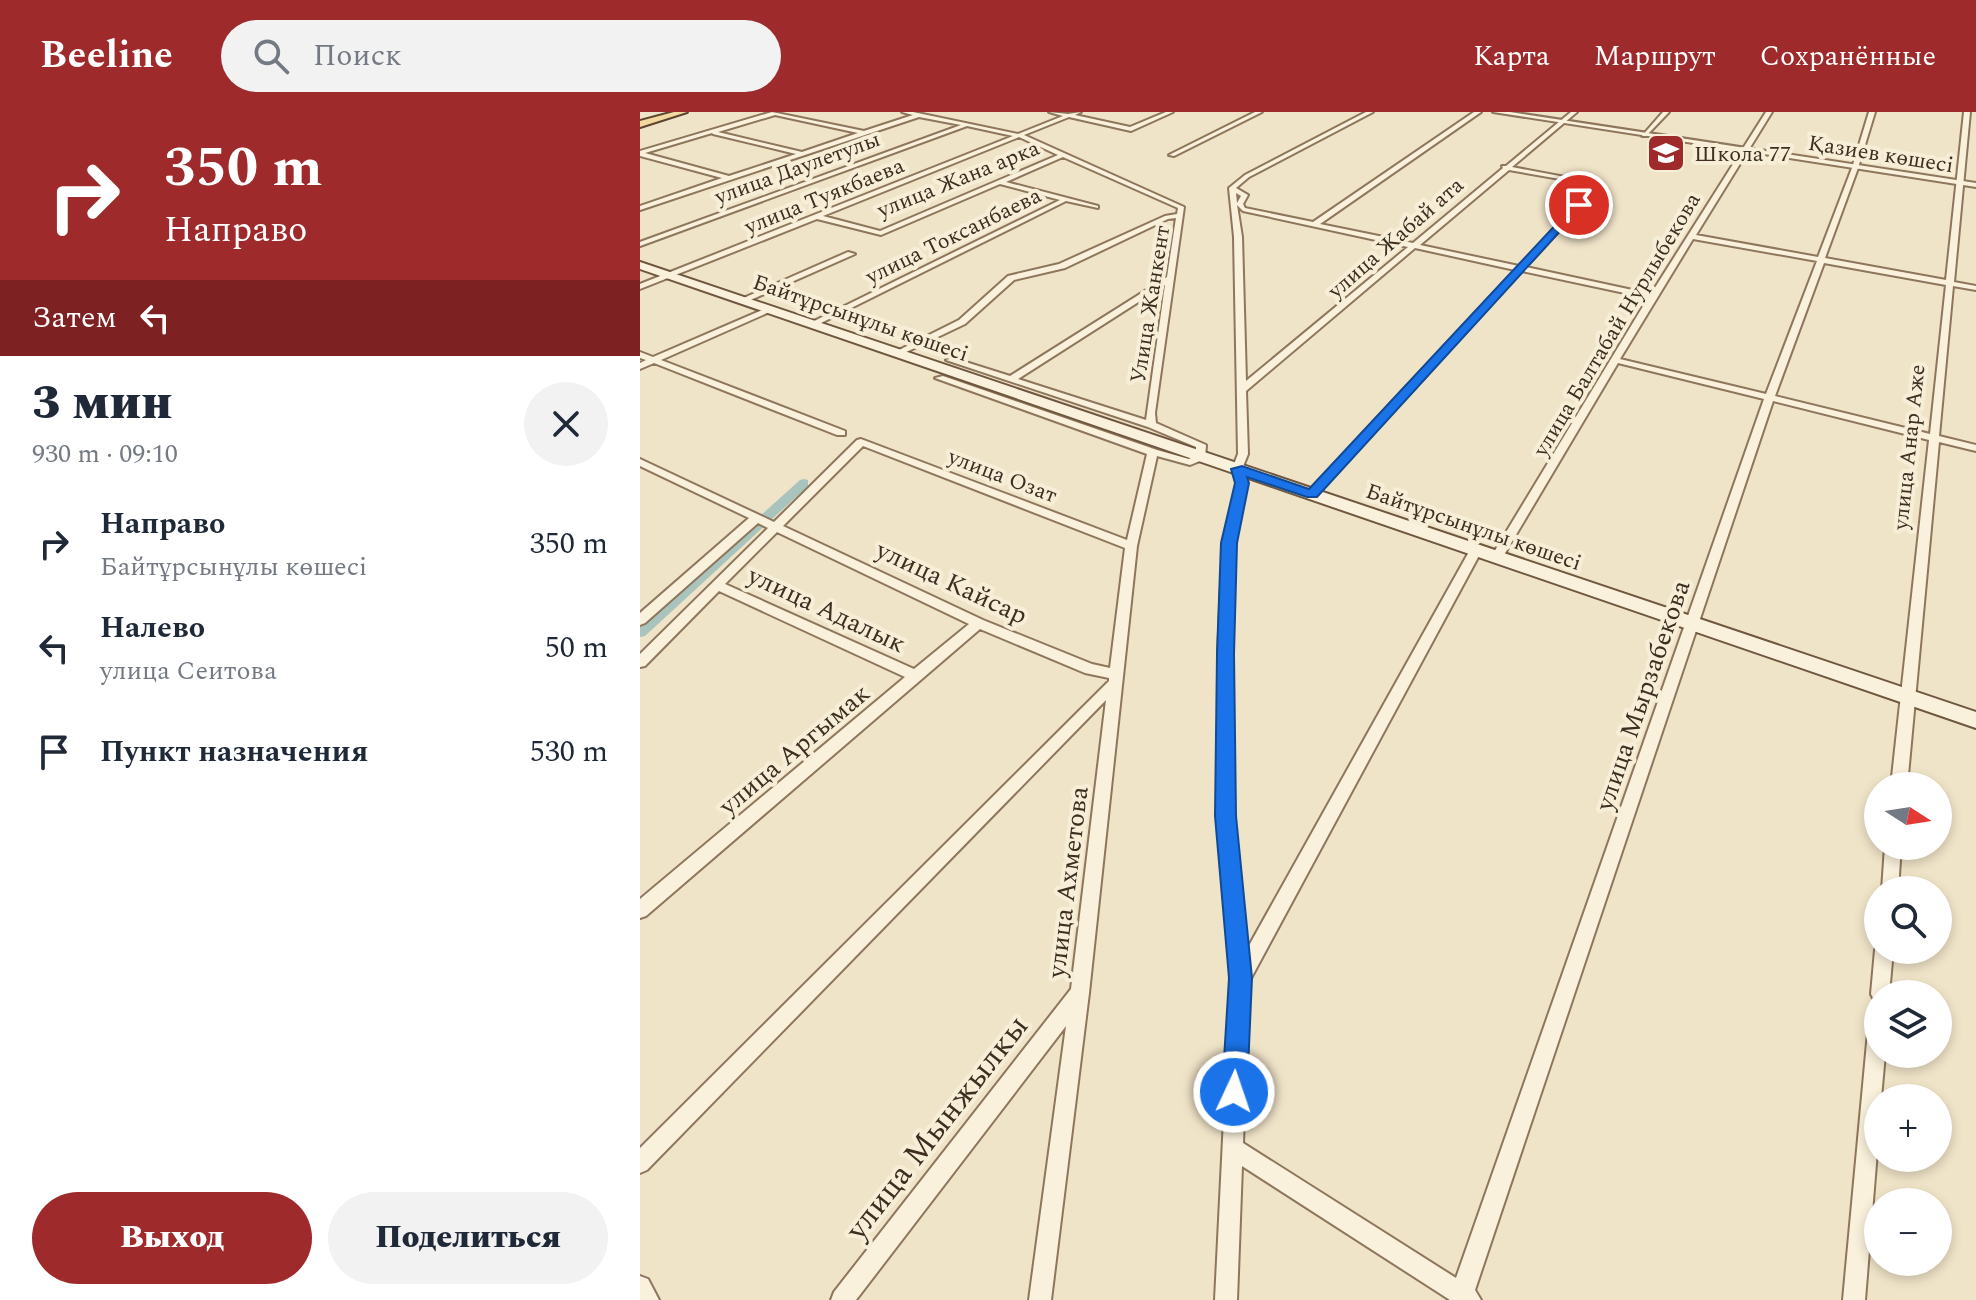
<!DOCTYPE html>
<html lang="ru">
<head>
<meta charset="utf-8">
<style>
  body { margin:0; font-family:Spectral,serif; background:#f2f2f3; color:#1f2937; height:100vh; display:flex; flex-direction:column; font-size:30px; white-space:nowrap }
  * { box-sizing:border-box; margin:0 }
  p { font-size:26px; color:#747a83 }
  .icon { flex:none; width:44px; height:44px; fill:none; stroke:currentColor; stroke-width:2; stroke-linecap:round; stroke-linejoin:round }
  .map { position:relative; flex:1; overflow:hidden }
  .drawer { display:flex; flex-direction:column; background:#fff; width:640px }
  .drawer>* { flex:none }
  .guide { background:#9e2a2b; color:#fff; overflow:hidden }
  .needle { width:52px; rotate:102deg }
  .tools { position:absolute; left:1224px; top:660px; display:grid; gap:16px }
  .tools a { display:grid; place-items:center; width:88px; height:88px; border-radius:50%; background:#fff; box-shadow:0 4px 12px #0003; font-size:40px }
  .pin { position:absolute; display:grid; place-items:center; width:68px; height:68px; color:#fff; margin:-34px; border:4px solid #fff; border-radius:50%; box-shadow:0 2px 8px #0007 }
  .me { position:absolute; width:88px; margin:-44px; rotate:3deg; stroke-linejoin:round; filter:drop-shadow(0 0 6px #0008) }
  .turn { display:flex; align-items:center; gap:28px; height:168px; padding:0 32px; font-size:36px }
  .turn .icon { width:104px; height:104px; stroke-width:2.5 }
  .turn b { display:block; font-size:56px; line-height:68px }
  .then { display:flex; align-items:center; height:76px; padding:0 32px; background:#0003; gap:16px; font-size:30px }
  .round { display:grid; place-items:center; flex:none; width:84px; height:84px; border-radius:42px; background:#f2f2f3 }
  .head { display:flex; align-items:center; justify-content:space-between; height:136px; padding:0 32px }
  h1 { font-size:48px; font-weight:800; line-height:60px }
  .cta { display:flex; gap:16px; margin-top:auto; padding:16px 32px }
  .cta a { flex:1; height:92px; border-radius:48px; background:#9e2a2b; color:#fff; font-size:32px; font-weight:800; line-height:92px; text-align:center }
  .cta a+a { background:#f2f2f3; color:#1f2937 }
  ul { padding:0; list-style:none }
  li { display:flex; align-items:center; gap:24px; height:104px; padding:0 32px }
  li div { flex:1 }
  li b { display:block; font-size:30px }
  li em { font-style:normal }
  header { display:flex; align-items:center; gap:48px; box-sizing:border-box; height:112px; padding:0 40px; background:#9e2a2b; color:#fff }
  header strong { font-size:38px }
  nav { display:flex; gap:44px; margin-inline-start:auto; font-size:28px }
  .search { width:560px; height:72px; background:#f2f2f3; display:flex; align-items:center; gap:20px; box-sizing:border-box; padding:0 28px; border-radius:44px; color:#747a83; font-size:30px }
  main { display:flex; flex:1; min-height:0 }
  .map>svg:first-child { display:block }
</style>
</head>
<body>
<header>
<strong>Beeline</strong>
<div class="search"><svg class="icon" aria-label="search" viewBox="0 0 24 24"><circle cx="10" cy="10" r="6"/><path d="M15 15l6 6"/></svg>Поиск</div>
<nav><a>Карта</a><a>Маршрут</a><a>Сохранённые</a></nav>
</header>
<main>
<section class="drawer">
<div class="guide">
<div class="turn"><svg class="icon" aria-label="right" viewBox="0 0 24 24"><path d="M7 20v-9h11M14 6l5 5-5 5"/></svg><div><b>350 m</b>Направо</div></div>
<div class="then">Затем<svg class="icon" aria-label="left" viewBox="0 0 24 24"><path d="M17 20v-9H6M10 6l-5 5 5 5"/></svg></div>
</div>
<div class="head"><div><h1>3 мин</h1><p>930 m · 09:10</p></div><a class="round"><svg class="icon" aria-label="close" viewBox="0 0 24 24"><path d="M6 6l12 12M18 6L6 18"/></svg></a></div>
<ul>
<li><svg class="icon" aria-label="right" viewBox="0 0 24 24"><path d="M7 20v-9h11M14 6l5 5-5 5"/></svg><div><b>Направо</b><p>Байтұрсынұлы көшесі</p></div><em>350 m</em></li>
<li><svg class="icon" aria-label="left" viewBox="0 0 24 24"><path d="M17 20v-9H6M10 6l-5 5 5 5"/></svg><div><b>Налево</b><p>улица Сеитова</p></div><em>50 m</em></li>
<li><svg class="icon" aria-label="arrive" viewBox="0 0 24 24"><path d="M6 21V4h12l-3 4 3 4H6"/></svg><div><b>Пункт назначения</b></div><em>530 m</em></li>
</ul>
<div class="cta"><a>Выход</a><a>Поделиться</a></div>
</section>
<div class="map">
<svg width="1336" height="1188" viewBox="0 0 1336 1188">
  <rect width="100%" height="100%" fill="#f0e4c8"/>
  <g fill="none" stroke-linecap="round" stroke-linejoin="round">
    <path fill="#a9c4bc" fill-rule="evenodd" d="M 164,367 L 168,368 L 168,374 L 5,524 L 0,525 L 0,512 L 160,368 Z"/>
    <g stroke="#8d765c" stroke-width="4">
      <path id="minor" d="M 132,0 L 224,19 L 273,3 L 262,0 L 273,0 L 378,22 L 423,4 L 409,0 L 428,2 L 441,0 L 435,3 L 490,15 L 526,0 L 533,0 L 491,19 L 429,5 L 384,23 L 544,95 L 515,301 L 516,311 L 566,333 L 565,347 L 550,353 L 517,344 L 497,434 L 449,881 L 411,1188 L 389,1188 L 426,914 L 216,1188 L 191,1188 L 194,1180 L 431,877 L 466,588 L 7,1058 L 0,1061 L 0,1036 L 469,569 L 469,566 L 445,561 L 340,517 L 6,804 L 0,806 L 0,787 L 265,565 L 79,479 L 5,554 L 0,555 L 0,542 L 128,416 L 118,411 L 5,511 L 0,513 L 0,501 L 109,406 L 0,354 L 0,347 L 134,410 L 217,328 L 221,327 L 487,428 L 507,342 L 295,266 L 303,264 L 517,338 L 549,347 L 556,343 L 556,335 L 508,315 L 306,248 L 313,246 L 370,264 L 527,165 L 536,106 L 528,107 L 425,156 L 374,168 L 325,212 L 260,243 L 253,241 L 319,208 L 368,164 L 419,152 L 525,104 L 537,102 L 538,96 L 423,45 L 366,70 L 458,94 L 458,96 L 426,89 L 175,214 L 168,212 L 420,88 L 360,72 L 241,123 L 177,107 L 0,177 L 0,172 L 373,24 L 327,14 L 0,134 L 0,130 L 321,13 L 279,5 L 0,98 L 0,94 L 82,66 L 0,44 L 0,39 ZM 135,3 L 218,21 L 162,40 L 78,20 ZM 72,21 L 73,22 L 156,42 L 89,64 L 5,41 ZM 379,25 L 418,43 L 240,119 L 183,104 ZM 525,173 L 506,308 L 378,267 ZM 223,334 L 485,436 L 470,556 L 452,552 L 343,508 L 143,414 ZM 137,420 L 329,512 L 274,557 L 85,472 Z
        M 615,0 L 622,0 L 534,44 L 529,43 Z
        M 726,0 L 733,0 L 609,65 L 596,76 L 608,83 L 603,92 L 605,96 L 673,110 L 834,0 L 841,0 L 680,112 L 773,131 L 863,56 L 862,54 L 866,54 L 931,0 L 937,0 L 872,55 L 962,72 L 886,155 L 1011,182 L 1126,0 L 1132,0 L 1056,123 L 1178,145 L 1212,56 L 1229,0 L 1235,0 L 1218,56 L 1185,146 L 1306,168 L 1324,0 L 1330,0 L 1314,170 L 1336,174 L 1336,178 L 1313,174 L 1299,324 L 1336,333 L 1336,339 L 1299,330 L 1267,674 L 1251,674 L 1289,328 L 1133,289 L 835,1178 L 841,1188 L 810,1188 L 602,1054 L 597,1188 L 575,1188 L 591,866 L 578,704 L 578,542 L 583,431 L 597,371 L 592,357 L 598,342 L 594,125 L 589,76 L 605,63 ZM 869,58 L 954,73 L 879,154 L 780,133 ZM 596,81 L 601,84 L 597,91 ZM 597,93 L 603,99 L 768,135 L 606,269 L 602,125 ZM 1053,127 L 1177,149 L 1126,282 L 980,247 ZM 775,136 L 875,158 L 668,380 L 668,384 L 676,384 L 882,159 L 1008,186 L 851,445 L 853,448 L 861,448 L 978,251 L 1124,287 L 816,1166 L 603,1031 L 609,870 L 842,438 L 836,434 L 830,438 L 606,839 L 594,704 L 592,542 L 595,431 L 607,371 L 602,357 L 608,342 L 606,279 ZM 1184,151 L 1306,173 L 1290,322 L 1135,284 Z
        M 1023,0 L 1029,0 L 1006,24 L 1002,24 Z
        M 208,140 L 215,142 L 106,190 L 99,188 Z
        M 127,196 L 134,198 L 21,248 L 205,319 L 205,323 L 197,323 L 14,251 L 0,257 L 0,251 L 6,248 L 0,246 L 0,240 L 13,245 Z
        M 1245,734 L 1261,734 L 1258,778 L 1242,778 Z
        M 1238,832 L 1238,838 L 1253,838 L 1249,882 L 1238,882 L 1238,890 L 1234,888 L 1231,882 L 1235,838 Z
        M 1238,900 L 1238,942 L 1245,942 L 1241,986 L 1238,986 L 1238,1027 L 1225,1188 L 1203,1188 L 1229,909 L 1231,902 Z
        M 0,1164 L 8,1167 L 19,1188 L 0,1188 Z"/>
    </g>
    <g stroke="#8d765c" stroke-width="4">
      <path id="tertiary" d="M 853,0 L 870,0 L 1336,71 L 1336,75 Z"/>
    </g>
    <g stroke="#6f573f" stroke-width="4">
      <path id="secondary" d="M 0,150 L 1336,600 L 1336,616 L 0,157 Z"/>
    </g>
    <g stroke="#5b4430" stroke-width="4">
      <path id="primary" d="M 34,0 L 47,0 L 0,15 L 0,9 Z"/>
    </g>
    <use href="#minor" fill="#faf1dc" fill-rule="evenodd"/>
    <use href="#tertiary" fill="#faf1dc" fill-rule="evenodd"/>
    <use href="#secondary" fill="#faf1dc" fill-rule="evenodd"/>
    <use href="#primary" fill="#f3d9a0" fill-rule="evenodd"/>
  </g>
  <path fill="#1a73e8" stroke="#114b97" stroke-width="2" d="M 936,91 L 944,93 L 677,385 L 667,385 L 607,365 L 609,371 L 597,431 L 594,542 L 596,704 L 612,866 L 607,980 L 603,989 L 594,993 L 585,989 L 582,980 L 589,866 L 575,704 L 577,542 L 581,431 L 595,371 L 591,357 L 602,354 L 669,377 Z"/>
  <defs>
    <g id="school-square" transform="scale(2)"><rect x="-9" y="-9" width="18" height="18" rx="4" fill="#9e2a2b" stroke="#f7eed8"/><path d="M0-5L7-2L0 1L-7-2ZM-4 1L0 2.5L4 1V4Q0 6-4 4Z" fill="#fff"/></g>
  </defs>
  <g fill-rule="evenodd">
    <use href="#school-square" x="1026" y="41"/>
  </g>
  <g text-anchor="middle" stroke-width="8" stroke-linejoin="round" paint-order="stroke">
    <g font-size="22" fill="#3d2e20" stroke="#f7eed8" text-anchor="start">
      <text x="1054" y="49">Школа 77</text>
    </g>
    <g font-size="22" fill="#3d2e20" stroke="#f7eed8">
      <text transform="translate(1241 41) rotate(9)" y="8">Қазиев көшесі</text>
      <text transform="translate(157 55) rotate(-20)" y="8">улица Даулетулы</text>
      <text transform="translate(318 66) rotate(-22)" y="8">улица Жана арка</text>
      <text transform="translate(184 83) rotate(-22)" y="8">улица Туякбаева</text>
      <text transform="translate(313 123) rotate(-26)" y="8">улица Токсанбаева</text>
      <text transform="translate(755 125) rotate(-41)" y="8">улица Жабай ата</text>
      <text transform="translate(509 192) rotate(-81)" y="8">Улица Жанкент</text>
      <text transform="translate(221 205) rotate(19)" y="8">Байтұрсынұлы көшесі</text>
      <text transform="translate(976 212) rotate(-59)" y="8">улица Балтабай Нурлыбекова</text>
      <text transform="translate(1268 335) rotate(-84)" y="8">улица Анар Аже</text>
      <text transform="translate(363 363) rotate(21)" y="8">улица Озат</text>
      <text transform="translate(834 414) rotate(19)" y="8">Байтұрсынұлы көшесі</text>
    </g>
    <g font-size="26" fill="#3d2e20" stroke="#f7eed8">
      <text transform="translate(312 470) rotate(25)" y="9">улица Кайсар</text>
      <text transform="translate(187 497) rotate(25)" y="9">улица Адалык</text>
      <text transform="translate(1002 583) rotate(-71)" y="9">улица Мырзабекова</text>
      <text transform="translate(154 637) rotate(-40)" y="9">улица Аргымак</text>
      <text transform="translate(427 770) rotate(-83)" y="9">улица Ахметова</text>
    </g>
    <g font-size="32" fill="#3d2e20" stroke="#f7eed8">
      <text transform="translate(296 1015) rotate(-52)" y="11">улица Мынжылкы</text>
    </g>
  </g>
</svg>
<div class="tools">
<a><svg class="needle" viewBox="-14 -14 28 28"><path d="M0-13l5 13h-10z" fill="#e53935"/><path d="M0 13l5-13h-10z" fill="#747a83"/></svg></a>
<a><svg class="icon" aria-label="search" viewBox="0 0 24 24"><circle cx="10" cy="10" r="6"/><path d="M15 15l6 6"/></svg></a>
<a><svg class="icon" aria-label="layers" viewBox="0 0 24 24"><path d="M12 4l9 5-9 5-9-5zM3 14l9 5 9-5"/></svg></a>
<a>+</a>
<a>−</a>
</div>
<div class="pin" style="left:939px;top:93px;background:#d93025"><svg class="icon" aria-label="arrive" viewBox="0 0 24 24"><path d="M6 21V4h12l-3 4 3 4H6"/></svg></div>
<svg class="me" style="left:594px;top:980px" viewBox="-20 -20 40 40"><circle r="17" fill="#1a73e8" stroke="#fff" stroke-width="3"/><path d="M0-11L8 9 0 5-8 9z" fill="#fff"/></svg>
</div>
</main>
</body>
</html>
